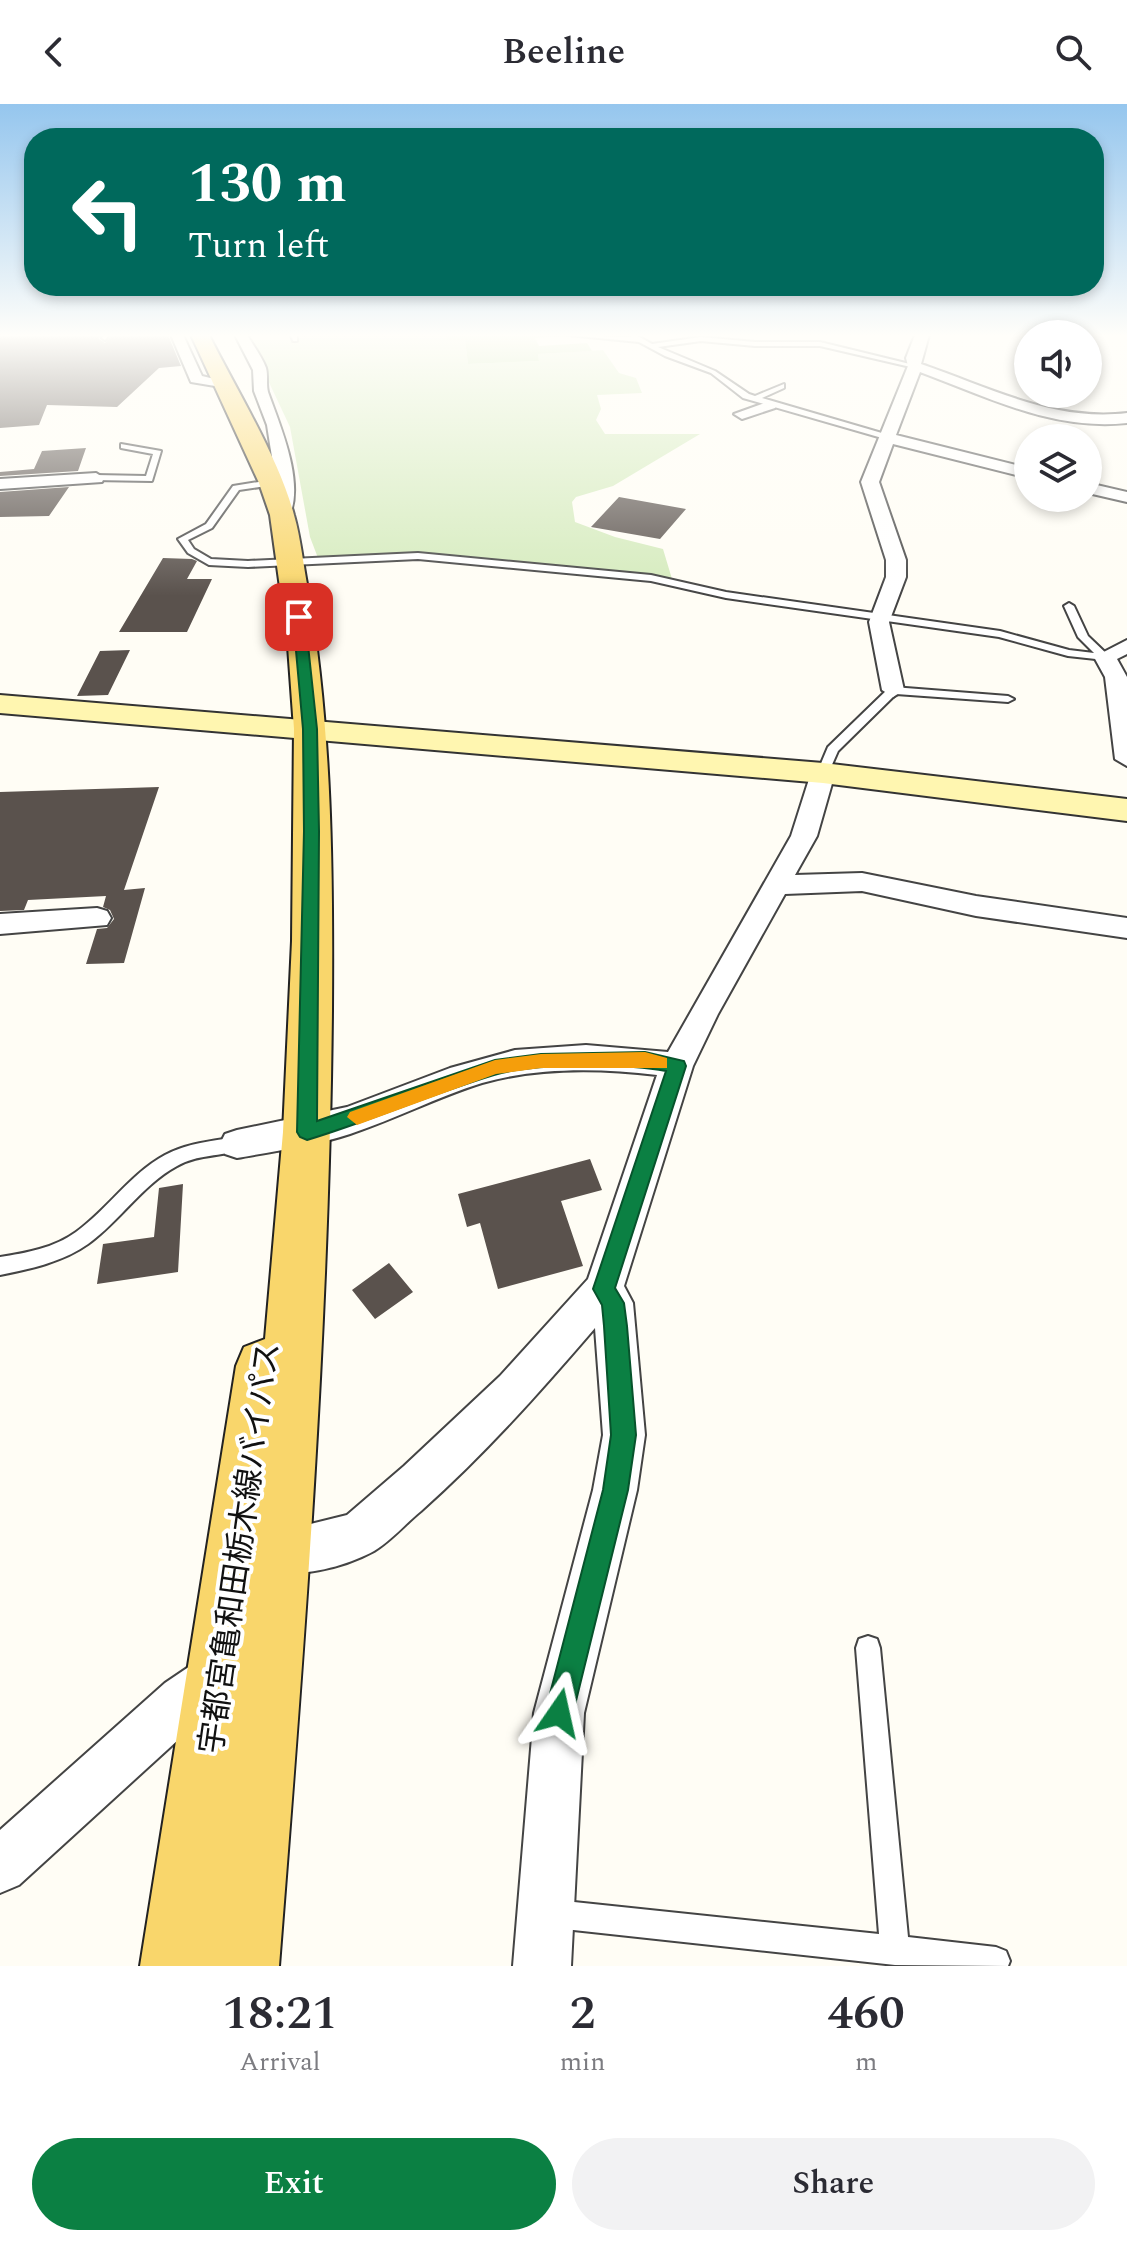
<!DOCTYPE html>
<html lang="en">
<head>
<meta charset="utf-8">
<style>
  body { margin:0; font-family:Spectral,"Noto Sans JP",serif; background:#f2f2f3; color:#2b2b33; height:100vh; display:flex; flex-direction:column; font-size:30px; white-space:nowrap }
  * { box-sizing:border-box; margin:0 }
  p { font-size:26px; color:#7c7c81 }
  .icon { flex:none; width:44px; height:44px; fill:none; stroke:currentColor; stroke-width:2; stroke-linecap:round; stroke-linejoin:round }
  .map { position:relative; height:1862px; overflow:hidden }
  .panel { display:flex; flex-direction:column; background:#fff; flex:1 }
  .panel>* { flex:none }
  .banner { position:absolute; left:24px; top:24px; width:1080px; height:168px; border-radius:32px; box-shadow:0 4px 12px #0003; background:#00695c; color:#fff; overflow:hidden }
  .fabs { position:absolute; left:1014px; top:216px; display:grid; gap:16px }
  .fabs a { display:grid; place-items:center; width:88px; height:88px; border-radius:50%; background:#fff; box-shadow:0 4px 12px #0003; font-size:40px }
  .pin { position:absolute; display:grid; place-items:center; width:68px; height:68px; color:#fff; margin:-34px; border-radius:16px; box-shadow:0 4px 12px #0006 }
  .me { position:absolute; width:88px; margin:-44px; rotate:11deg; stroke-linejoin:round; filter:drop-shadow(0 0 6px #0008) }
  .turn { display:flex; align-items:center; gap:28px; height:168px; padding:0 32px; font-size:36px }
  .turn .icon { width:104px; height:104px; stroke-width:2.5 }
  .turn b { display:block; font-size:56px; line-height:68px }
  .eta { display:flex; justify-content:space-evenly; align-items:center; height:136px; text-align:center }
  .eta b { font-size:48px; font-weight:600; line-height:56px }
  .cta { display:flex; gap:16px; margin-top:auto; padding:16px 32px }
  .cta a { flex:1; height:92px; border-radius:48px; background:#0b8043; color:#fff; font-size:32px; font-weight:600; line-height:92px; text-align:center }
  .cta a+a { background:#f2f2f3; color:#2b2b33 }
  header { display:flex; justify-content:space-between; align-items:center; height:104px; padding:0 32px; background:#fff; font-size:36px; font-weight:600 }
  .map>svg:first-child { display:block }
</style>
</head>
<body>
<header><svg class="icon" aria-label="back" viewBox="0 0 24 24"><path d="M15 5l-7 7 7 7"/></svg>Beeline<svg class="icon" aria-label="search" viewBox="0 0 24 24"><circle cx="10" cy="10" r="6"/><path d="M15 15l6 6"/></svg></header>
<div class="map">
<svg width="1127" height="1862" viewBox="0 0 1127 1862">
  <rect width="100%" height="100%" fill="#fffdf5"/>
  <path fill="#d5ebbd" d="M 299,231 L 449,231 L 465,236 L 468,260 L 539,257 L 538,250 L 603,246 L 619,269 L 636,274 L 642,289 L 597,291 L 601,305 L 596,316 L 605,330 L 700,330 L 613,382 L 576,393 L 572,398 L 575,418 L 615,433 L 663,445 L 672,475 C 554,460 437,446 318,454 L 310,433 L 290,323 L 249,236 L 299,236 Z"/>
  <path fill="#b9dc9c" d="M 446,231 L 565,231 L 572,232 L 535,234 L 539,242 L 587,239 L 592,247 L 538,250 L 539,257 L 468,260 L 465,236 L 447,236 Z"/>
  <path fill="#5a524d" d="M 0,231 L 100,231 L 99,235 L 105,239 L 112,231 L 168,231 L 181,262 L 159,264 L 117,303 L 47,301 L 39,321 L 0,324 Z
    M 86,344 L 78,367 L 0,372 L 0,368 L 34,365 L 42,347 Z
    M 69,383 L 49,412 L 0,413 L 0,388 Z
    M 619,393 L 686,405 L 660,435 L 591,423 Z
    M 163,454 L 192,455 L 197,457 L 187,475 L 212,475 L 187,528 L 119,528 Z
    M 130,546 L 108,591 L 77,592 L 100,547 Z
    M 159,683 L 124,786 L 145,784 L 124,859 L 86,860 L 97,825 L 107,824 L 114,815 L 110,806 L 103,803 L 106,792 L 28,796 L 24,806 L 0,807 L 0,688 Z
    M 590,1055 L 602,1086 L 561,1097 L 583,1162 L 498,1185 L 480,1119 L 467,1123 L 458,1090 Z
    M 183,1080 L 178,1168 L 97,1180 L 103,1140 L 154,1133 L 159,1084 Z
    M 389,1159 L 413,1188 L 375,1215 L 352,1186 Z"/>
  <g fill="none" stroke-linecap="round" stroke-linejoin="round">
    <g stroke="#444" stroke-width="4">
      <path id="lane" d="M 103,231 L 109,231 L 105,236 L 102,234 Z
        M 291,231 L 297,231 L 297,237 L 293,237 Z
        M 568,231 L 631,233 L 628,231 L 636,231 L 652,240 L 701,233 L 755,238 L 820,238 L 918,262 L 915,264 L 820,242 L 755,242 L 701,237 L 658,243 L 715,267 L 749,290 L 755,292 L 784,280 L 784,284 L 762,294 L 892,332 L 889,336 L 743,294 L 711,269 L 665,252 L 639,238 Z
        M 121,340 L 161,347 L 152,377 L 93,376 L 92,374 L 96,371 L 146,372 L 153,350 L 121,344 Z
        M 271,376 L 274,377 L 274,381 L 239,386 L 212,424 L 188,436 L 194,445 L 211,455 L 248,457 L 418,449 L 651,471 L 726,488 L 1000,527 L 1069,546 L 1094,549 L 1078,533 L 1064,502 L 1069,499 L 1074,502 L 1088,532 L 1110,553 L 1105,556 L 1068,552 L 999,533 L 726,494 L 651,477 L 418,455 L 248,463 L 209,461 L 188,449 L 178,435 L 206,420 L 233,382 Z
        M 893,583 L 1008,592 L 1014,595 L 1008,598 L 896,590 L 838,647 L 827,672 L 819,672 L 817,669 L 828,643 L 889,584 Z
        M 237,1033 L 243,1035 L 246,1040 L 243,1045 C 221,1053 197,1050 177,1062 C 142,1081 120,1117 88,1140 C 63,1158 30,1165 0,1171 L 0,1153 C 26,1149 54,1144 76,1128 C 108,1105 130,1070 165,1051 C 187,1039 213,1037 237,1033 Z
        M 868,1532 L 877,1535 L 880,1544 L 908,1833 L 996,1843 L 1006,1847 L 1010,1857 L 1008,1862 L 895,1861 L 555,1824 L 545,1820 L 541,1810 L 545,1800 L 555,1796 L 879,1830 L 856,1544 L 859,1535 Z"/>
    </g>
    <g stroke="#444" stroke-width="4">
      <path id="street" d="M 171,231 L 183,231 L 202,272 L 227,278 L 227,284 L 191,278 Z
        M 235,231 L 247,231 C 253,241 262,253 266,264 C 268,271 266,280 268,288 C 280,322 306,380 288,415 L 282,416 L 273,411 L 274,366 L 267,321 L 254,287 L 253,266 Z
        M 915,231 L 929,231 L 921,260 C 989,283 1053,318 1127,309 L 1127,319 C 1052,327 988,293 920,268 L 896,331 L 1028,364 L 1028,374 L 893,340 L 879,378 L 906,456 L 906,473 L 889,518 L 904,586 L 893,593 L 882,586 L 869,518 L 886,473 L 886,456 L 861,378 L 908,262 L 906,254 Z
        M 770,297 L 777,301 L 775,304 L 742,315 L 734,310 Z
        M 96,369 L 104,374 L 102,378 L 0,385 L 0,375 Z
        M 1088,379 L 1127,388 L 1127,398 L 1088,389 Z
        M 1127,536 L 1127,550 L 1117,555 L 1127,573 L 1127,662 L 1115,655 L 1105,573 L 1094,553 Z
        M 823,662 L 835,669 L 817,732 L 795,771 L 862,769 L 976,792 L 1127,814 L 1127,834 L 976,812 L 862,787 L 785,790 L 718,910 L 693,962 L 624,1182 L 633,1199 L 645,1331 L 637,1386 L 584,1609 L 571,1862 L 513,1862 L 534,1609 L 593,1386 L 603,1331 L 595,1224 C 540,1288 484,1351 421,1407 C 406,1419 391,1437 374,1447 C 345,1463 293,1477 262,1464 L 255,1448 L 262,1432 L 347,1411 L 404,1362 L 500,1272 L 588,1175 L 657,971 C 599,964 538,963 482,979 C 437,993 395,1015 350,1030 C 314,1042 275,1047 237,1054 L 225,1050 L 220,1040 L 225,1030 L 237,1026 L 347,1003 L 450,964 L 515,946 L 586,941 L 668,948 L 791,732 L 811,669 Z
        M 97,804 L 107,807 L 111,814 L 107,821 L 0,830 L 0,810 Z
        M 216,1548 L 233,1556 L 241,1573 L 233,1590 L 201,1615 L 19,1781 L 0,1789 L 0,1726 L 165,1579 L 199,1556 Z"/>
    </g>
    <g stroke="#333" stroke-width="4">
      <path id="secondary" d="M 0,591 L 823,659 L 1127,695 L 1127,717 L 823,679 L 0,609 Z"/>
    </g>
    <g stroke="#222" stroke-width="4">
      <path id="primary" d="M 191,231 L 209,231 C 236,285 279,354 294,411 C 301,435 303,461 308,485 C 332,624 333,767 332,907 C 329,1226 304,1545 279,1862 L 140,1862 L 236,1262 L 244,1243 L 265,1235 L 283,1028 L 292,837 L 294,625 L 288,542 L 270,411 L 259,379 Z"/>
    </g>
    <use href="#lane" fill="#fff" fill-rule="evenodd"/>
    <use href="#street" fill="#fff" fill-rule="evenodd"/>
    <use href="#secondary" fill="#fff6b0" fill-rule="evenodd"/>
    <use href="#primary" fill="#f9d66b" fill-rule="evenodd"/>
  </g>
  <linearGradient id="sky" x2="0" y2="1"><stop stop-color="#95c6ee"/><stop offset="0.47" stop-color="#fffefa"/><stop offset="1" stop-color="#fffefa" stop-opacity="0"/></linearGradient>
  <rect width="1127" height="492" fill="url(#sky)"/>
  <path fill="#0b8043" stroke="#07532c" stroke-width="2" d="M 299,509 L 305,513 L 317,625 L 319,727 L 317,1017 L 495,956 L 541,950 L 645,948 L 684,957 L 686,962 L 615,1184 L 624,1199 L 627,1222 L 636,1331 L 628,1386 L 573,1609 L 569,1619 L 559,1623 L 549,1619 L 545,1609 L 603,1386 L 611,1331 L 604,1222 L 602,1201 L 593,1185 L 666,967 C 626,959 533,959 494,971 C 431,990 370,1017 307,1036 L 300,1033 L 297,1028 L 304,727 L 303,625 L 293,513 Z"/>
  <path fill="#f59e0b" d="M 645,948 L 667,954 L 667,964 L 541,964 L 496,970 L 357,1021 L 347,1013 L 350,1008 L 495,956 L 541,950 Z"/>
  <g text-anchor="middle" stroke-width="8" stroke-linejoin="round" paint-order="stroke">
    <g font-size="32" fill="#111" stroke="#fff">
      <text transform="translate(239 1444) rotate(-82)" y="11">宇都宮亀和田栃木線バイパス</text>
    </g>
  </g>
</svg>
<div class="fabs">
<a><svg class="icon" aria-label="sound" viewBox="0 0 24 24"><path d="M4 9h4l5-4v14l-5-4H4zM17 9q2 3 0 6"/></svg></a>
<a><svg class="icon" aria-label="layers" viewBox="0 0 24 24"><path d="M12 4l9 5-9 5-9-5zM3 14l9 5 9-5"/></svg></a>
</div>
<div class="pin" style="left:299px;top:513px;background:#d93025"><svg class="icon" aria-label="arrive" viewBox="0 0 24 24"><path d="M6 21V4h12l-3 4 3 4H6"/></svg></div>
<svg class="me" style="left:559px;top:1609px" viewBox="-20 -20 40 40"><path d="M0-17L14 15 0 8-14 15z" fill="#0b8043" stroke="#fff" stroke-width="4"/></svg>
<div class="banner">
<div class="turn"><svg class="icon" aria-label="left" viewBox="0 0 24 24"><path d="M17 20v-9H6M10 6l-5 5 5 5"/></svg><div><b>130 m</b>Turn left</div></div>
</div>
</div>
<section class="panel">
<div class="eta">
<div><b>18:21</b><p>Arrival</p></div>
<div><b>2</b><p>min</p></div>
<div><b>460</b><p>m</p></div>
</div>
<div class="cta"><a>Exit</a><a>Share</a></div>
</section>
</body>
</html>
